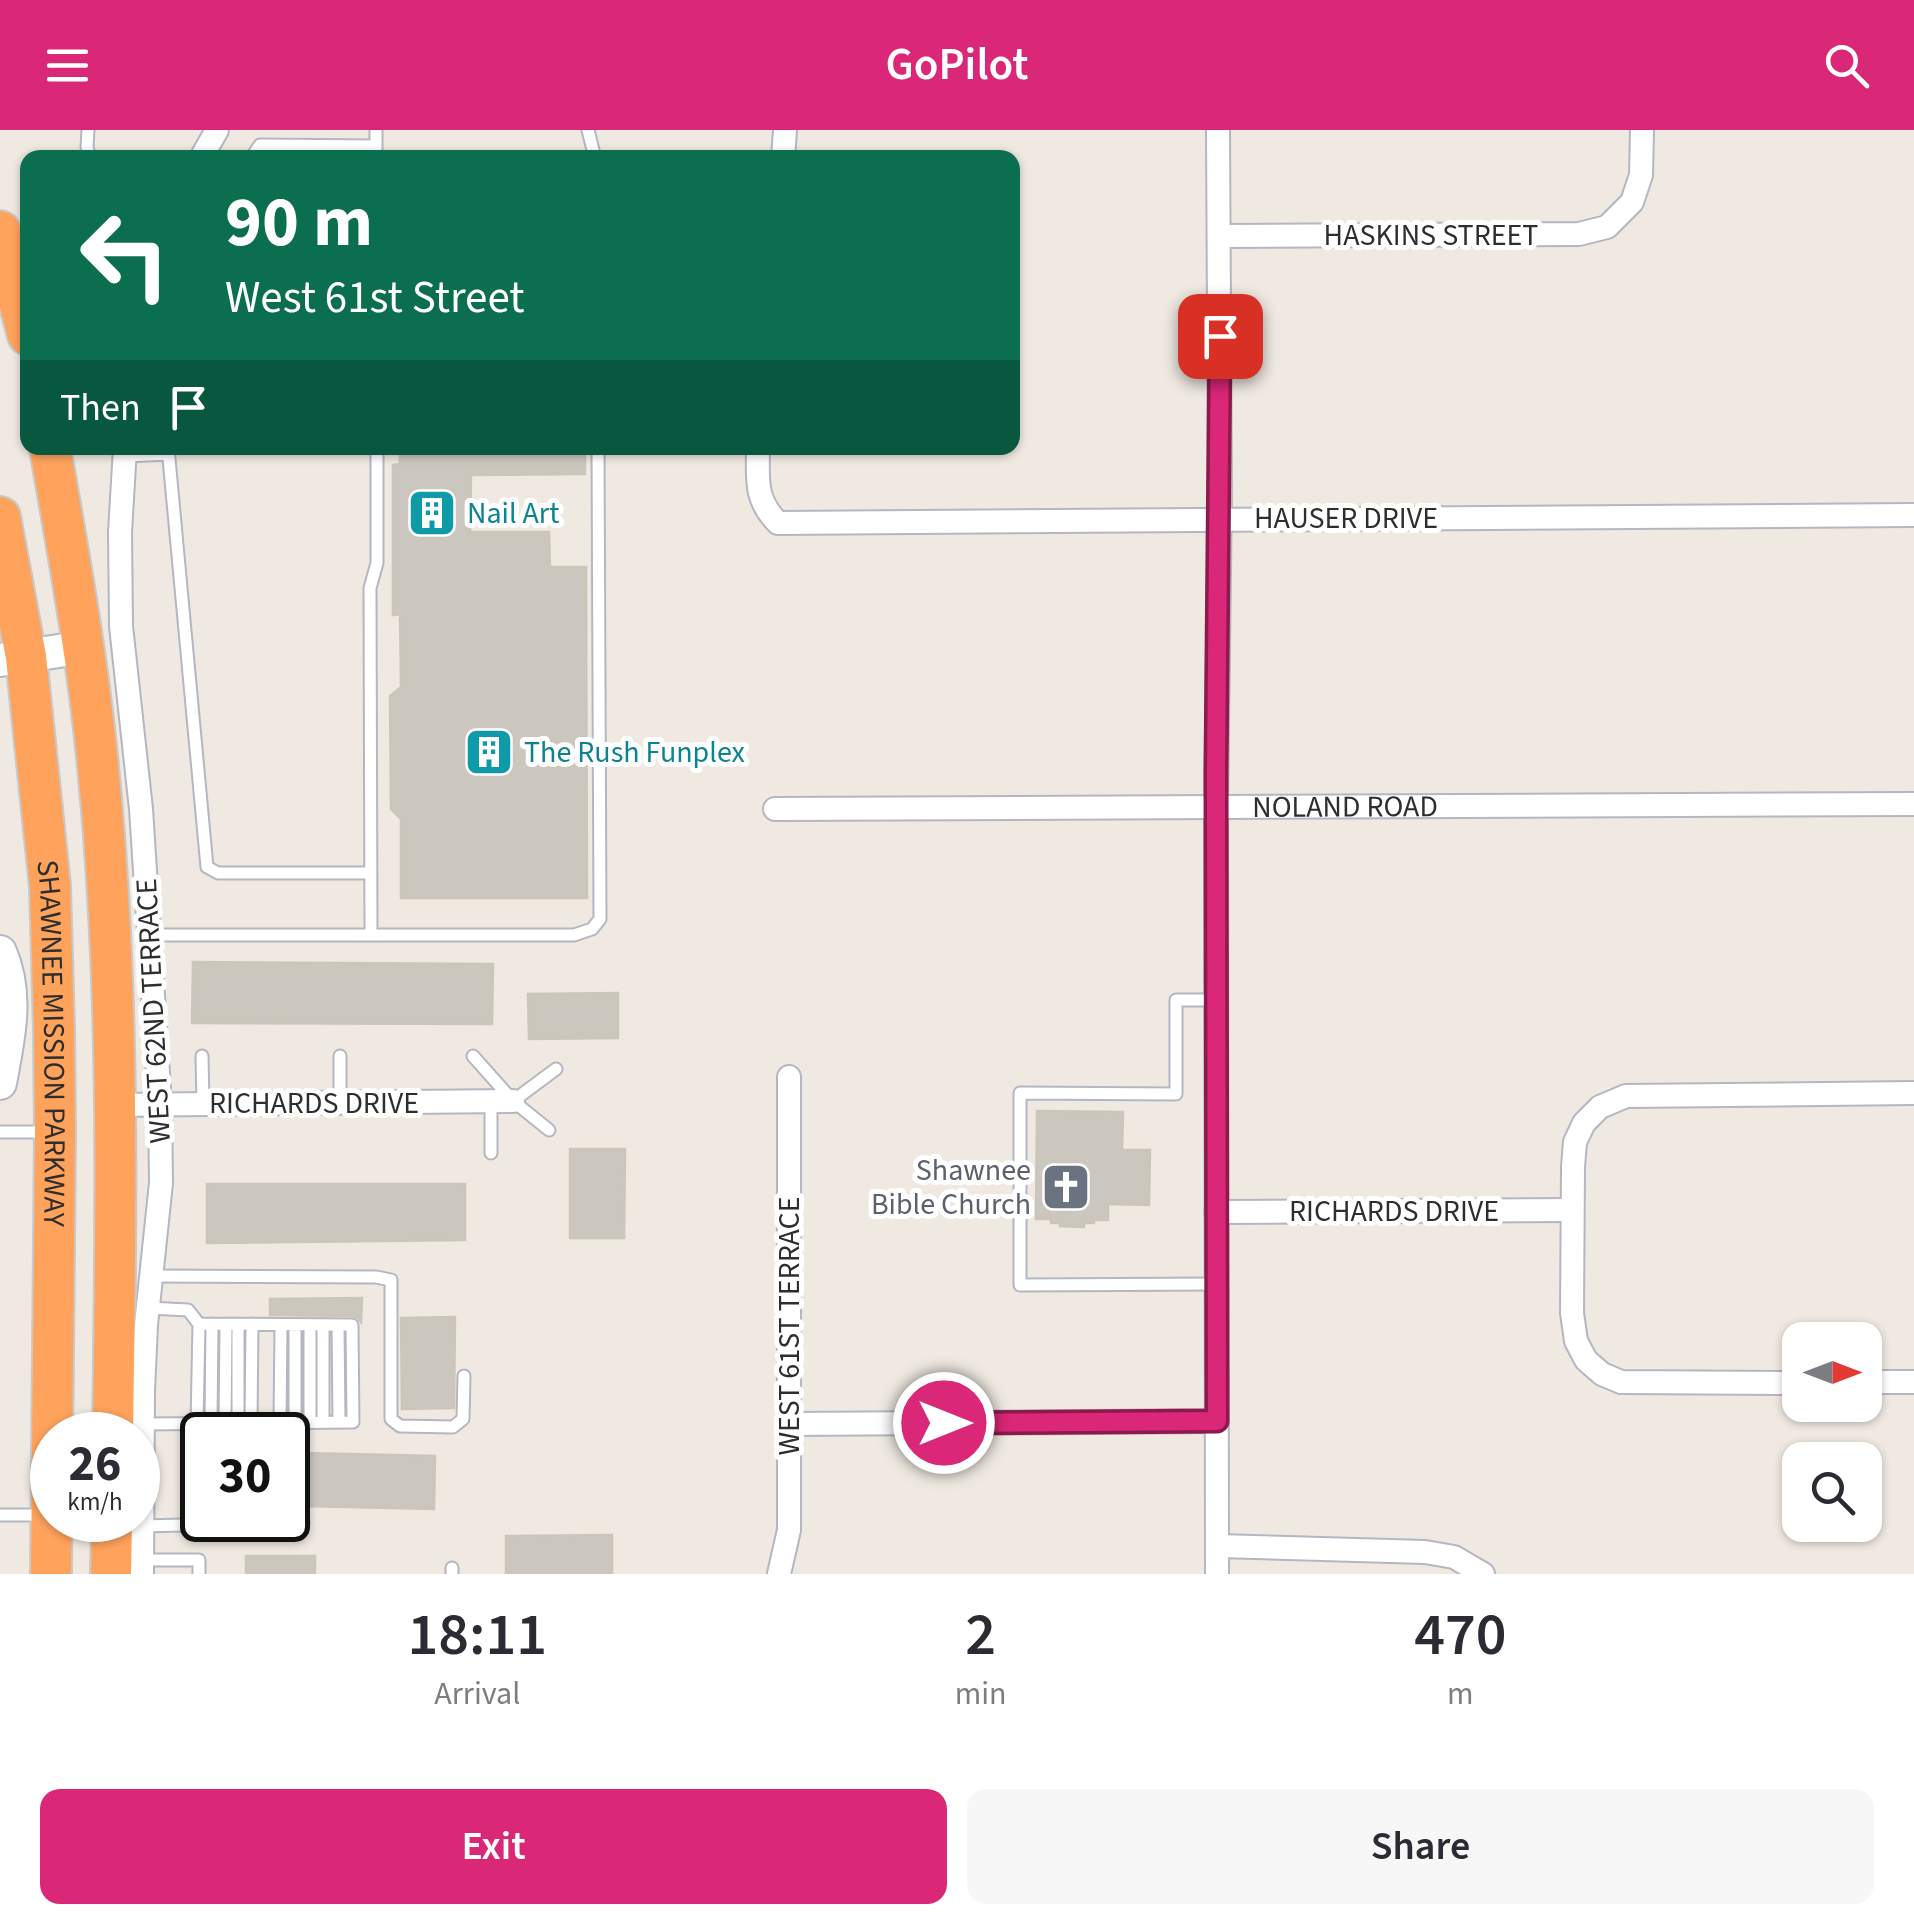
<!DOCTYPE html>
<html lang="en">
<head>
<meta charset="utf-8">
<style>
  body { margin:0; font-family:"Source Sans 3",sans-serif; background:#f7f7f7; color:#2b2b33; height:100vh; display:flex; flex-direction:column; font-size:38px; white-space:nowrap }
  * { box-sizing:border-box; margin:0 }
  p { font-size:32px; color:#7c7c81 }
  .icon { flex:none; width:55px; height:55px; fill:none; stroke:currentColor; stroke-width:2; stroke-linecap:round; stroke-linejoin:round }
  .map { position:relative; height:1444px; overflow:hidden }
  .sheet { display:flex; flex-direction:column; background:#fff; flex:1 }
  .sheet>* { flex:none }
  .hud { position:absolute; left:20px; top:20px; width:1000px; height:305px; border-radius:20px; box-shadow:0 2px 8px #0004; background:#0b6e4f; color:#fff; overflow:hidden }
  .needle { width:65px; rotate:90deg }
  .buttons { position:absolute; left:1782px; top:1192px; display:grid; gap:20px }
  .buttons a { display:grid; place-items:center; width:100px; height:100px; border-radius:20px; background:#fff; box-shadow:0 2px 8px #0004; font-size:50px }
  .speed { position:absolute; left:30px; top:1282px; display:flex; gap:20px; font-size:50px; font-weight:700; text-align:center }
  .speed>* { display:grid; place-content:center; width:130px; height:130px; border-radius:50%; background:#fff; box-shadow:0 2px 8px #0004; line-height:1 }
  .speed small { font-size:25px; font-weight:400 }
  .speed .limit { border:5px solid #111; border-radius:15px; background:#fff; color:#111 }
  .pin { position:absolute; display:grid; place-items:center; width:85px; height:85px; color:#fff; margin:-42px; border-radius:20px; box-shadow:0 5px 15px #0006 }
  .me { position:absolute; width:110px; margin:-55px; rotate:90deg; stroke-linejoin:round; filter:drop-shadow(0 0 8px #0008) }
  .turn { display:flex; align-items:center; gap:35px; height:210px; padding:0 40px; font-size:45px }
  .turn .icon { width:130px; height:130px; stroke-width:2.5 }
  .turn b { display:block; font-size:70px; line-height:85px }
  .then { display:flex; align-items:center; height:95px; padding:0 40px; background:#0003; gap:20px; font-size:38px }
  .eta { display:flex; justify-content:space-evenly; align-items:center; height:170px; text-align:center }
  .eta b { font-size:60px; font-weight:600; line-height:70px }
  .cta { display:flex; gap:20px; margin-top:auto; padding:20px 40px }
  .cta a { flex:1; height:115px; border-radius:20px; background:#db2777; color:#fff; font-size:40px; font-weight:600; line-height:115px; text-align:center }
  .cta a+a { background:#f7f7f7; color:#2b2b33 }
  header { display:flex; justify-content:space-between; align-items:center; height:130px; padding:0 40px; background:#db2777; color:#fff; font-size:45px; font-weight:600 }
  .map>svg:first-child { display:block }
</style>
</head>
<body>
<header><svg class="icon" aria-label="menu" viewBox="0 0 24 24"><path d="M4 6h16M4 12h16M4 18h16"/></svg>GoPilot<svg class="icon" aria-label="search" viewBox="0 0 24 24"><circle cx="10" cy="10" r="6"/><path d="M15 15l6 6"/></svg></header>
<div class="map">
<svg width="1914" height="1444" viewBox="0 0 1914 1444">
  <rect width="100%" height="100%" fill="#efe9e1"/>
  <path fill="#cbc7bf" stroke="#cbc5ba" stroke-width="2.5" d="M 400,318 L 585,318 L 585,344 L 471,345 L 470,402 L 549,402 L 550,437 L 586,437 L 587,768 L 401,768 L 401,689 L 391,679 L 390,566 L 401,557 L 400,484 L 393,485 L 393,335 L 400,334 Z
    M 193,832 L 493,834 L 492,894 L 192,893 Z
    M 618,863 L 618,908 L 529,909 L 528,864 Z
    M 1037,981 L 1123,982 L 1122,1020 L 1150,1020 L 1149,1075 L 1108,1074 L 1108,1090 L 1094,1090 L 1094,1093 L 1084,1093 L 1084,1097 L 1060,1096 L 1060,1093 L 1051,1093 L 1051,1089 L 1036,1089 Z
    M 570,1019 L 625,1019 L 624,1108 L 570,1108 Z
    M 207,1054 L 465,1054 L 465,1110 L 207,1113 Z
    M 362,1168 L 361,1192 L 357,1187 L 352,1186 L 270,1185 L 270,1169 Z
    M 455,1187 L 454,1278 L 402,1279 L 401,1188 Z
    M 305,1323 L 435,1326 L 434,1379 L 304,1376 Z
    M 612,1405 L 612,1444 L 506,1444 L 506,1406 Z
    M 246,1426 L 315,1426 L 315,1444 L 246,1444 Z"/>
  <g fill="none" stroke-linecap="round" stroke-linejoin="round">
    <g stroke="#b4b7c1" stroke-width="15">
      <path id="lane" d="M 88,0 L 87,17 L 90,28
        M 376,0 L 376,28
        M 588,0 L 595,28
        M 251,28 L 260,15 L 376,16
        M 168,318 L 207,737 L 218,743 L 371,743
        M 125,326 L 169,324
        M 149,805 L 574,805 L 592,799 L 600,789 L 598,318
        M 371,805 L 370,458 L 377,433 L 377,318
        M 1216,870 L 1176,870 L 1176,964 L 1020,963 L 1020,1155 L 1216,1154
        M 202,926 L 203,974
        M 340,926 L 340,973
        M 473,926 L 513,971 L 549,1000
        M 513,971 L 556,939
        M 0,1002 L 50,1002
        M 491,1023 L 491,972
        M 151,1146 L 376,1147 L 391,1150 L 391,1289 L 400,1296 L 453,1297 L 463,1289 L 464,1246
        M 295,1195 L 295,1292
        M 310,1195 L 310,1292
        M 323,1195 L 323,1292
        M 338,1195 L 339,1292
        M 280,1292 L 281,1195
        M 197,1293 L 199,1194
        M 211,1293 L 212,1194
        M 225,1293 L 226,1194
        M 238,1293 L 238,1194
        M 251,1293 L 252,1194
        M 143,1294 L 353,1292 L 352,1195 L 199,1194 L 188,1180 L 148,1178
        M 0,1385 L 43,1385
        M 142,1396 L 303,1392
        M 142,1430 L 199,1430 L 199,1444
        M 452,1438 L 452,1444"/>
    </g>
    <g stroke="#b4b7c1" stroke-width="26">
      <g id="street">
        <path d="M 201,28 L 217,0"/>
        <path d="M 783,28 L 785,0"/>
        <path d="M 1219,106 L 1579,104 L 1607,97 L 1632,72 L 1641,45 L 1642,0"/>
        <path d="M 125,318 L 120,402 L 121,496 L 141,679 L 160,974 L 161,1053 L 146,1195 L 143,1261 L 142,1444"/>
        <path d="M 758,318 C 758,349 754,369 778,393 L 1914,385"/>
        <path id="s1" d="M 775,679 L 1914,674"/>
        <path d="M 115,975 L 513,971"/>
        <path d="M 1216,1082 L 1572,1080"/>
        <path d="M 1865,1252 L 1914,1252"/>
        <path d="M 1800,1253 L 1621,1252 L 1602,1244 L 1586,1230 L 1576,1211 L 1572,1183 L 1573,1037 L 1575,1012 L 1584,993 L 1600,977 L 1626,966 L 1914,963"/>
        <path d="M 789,1294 L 1217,1291"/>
        <path d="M 1217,1416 L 1425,1422 L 1454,1427 L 1483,1444"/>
        <path d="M 779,1444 L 789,1400 L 789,947"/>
        <path d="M 1217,1444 L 1216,677 L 1220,365 L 1218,0"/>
      </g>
    </g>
    <g stroke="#b4b7c1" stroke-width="36">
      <path id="secondary" d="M 0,530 L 85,517
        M 0,822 C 19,865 8,909 0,953"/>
    </g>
    <g stroke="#c9c9c9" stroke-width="44">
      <g id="highway">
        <path d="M 0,101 L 28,205"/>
        <path d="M 50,318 C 69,427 89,536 99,647 C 120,866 116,1086 113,1305"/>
        <path id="s2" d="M 0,387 L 26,527 L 50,756 L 54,899 L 55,1002 L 51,1444"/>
        <path d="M 111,1444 L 112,1390"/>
      </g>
    </g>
    <use href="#lane" stroke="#fff" stroke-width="11"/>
    <use href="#street" stroke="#fff" stroke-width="22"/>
    <use href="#secondary" stroke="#fff" stroke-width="32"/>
    <use href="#highway" stroke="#ffa35c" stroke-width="40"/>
  </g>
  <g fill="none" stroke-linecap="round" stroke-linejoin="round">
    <g stroke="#8e194d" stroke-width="25">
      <path id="route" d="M 944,1293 L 1217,1291 L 1216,642 L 1220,206"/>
    </g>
    <use href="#route" stroke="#db2777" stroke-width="18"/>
  </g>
  <defs>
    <g id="building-square" transform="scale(2.5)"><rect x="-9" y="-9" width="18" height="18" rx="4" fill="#0f9aa8" stroke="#fff"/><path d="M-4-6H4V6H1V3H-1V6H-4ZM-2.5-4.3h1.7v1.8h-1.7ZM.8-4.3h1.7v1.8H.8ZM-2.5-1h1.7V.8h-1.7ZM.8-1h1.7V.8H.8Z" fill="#fff"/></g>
    <g id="church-square" transform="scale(2.5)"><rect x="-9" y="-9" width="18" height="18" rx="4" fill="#6b7280" stroke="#fff"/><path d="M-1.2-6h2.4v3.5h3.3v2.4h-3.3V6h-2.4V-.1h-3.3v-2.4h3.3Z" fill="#fff"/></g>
  </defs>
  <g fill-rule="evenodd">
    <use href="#building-square" x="432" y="383"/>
    <use href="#building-square" x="489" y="622"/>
    <use href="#church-square" x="1066" y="1057"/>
  </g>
  <g text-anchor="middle" stroke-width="10" stroke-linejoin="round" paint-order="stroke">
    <g font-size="30" fill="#2e2e2e" stroke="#fff">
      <text x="1431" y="115">HASKINS STREET</text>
      <text x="1346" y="398">HAUSER DRIVE</text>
      <text dy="10" stroke="none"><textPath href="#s1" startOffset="570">NOLAND ROAD</textPath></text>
      <text transform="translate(153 881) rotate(-93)" y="10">WEST 62ND TERRACE</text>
      <text dy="10" stroke="none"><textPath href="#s2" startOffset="530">SHAWNEE MISSION PARKWAY</textPath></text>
      <text x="314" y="983">RICHARDS DRIVE</text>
      <text x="1394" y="1091">RICHARDS DRIVE</text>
      <text transform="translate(789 1196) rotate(-90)" y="10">WEST 61ST TERRACE</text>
    </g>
    <g font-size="30" fill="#0d838f" stroke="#fff" text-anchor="start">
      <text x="467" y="393">Nail Art</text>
      <text x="524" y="632">The Rush Funplex</text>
    </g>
    <g font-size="30" fill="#5b616d" stroke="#fff" text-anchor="end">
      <text x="1031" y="1050">Shawnee<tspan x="1031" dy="34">Bible Church</tspan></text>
    </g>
  </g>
</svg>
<div class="buttons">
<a><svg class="needle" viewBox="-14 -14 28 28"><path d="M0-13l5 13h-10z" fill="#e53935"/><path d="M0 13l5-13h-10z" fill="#7c7c81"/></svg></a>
<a><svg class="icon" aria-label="search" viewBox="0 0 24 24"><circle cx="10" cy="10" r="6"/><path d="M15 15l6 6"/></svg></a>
</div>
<div class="speed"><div>26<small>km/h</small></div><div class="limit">30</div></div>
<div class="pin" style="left:1220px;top:206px;background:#d93025"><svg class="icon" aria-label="arrive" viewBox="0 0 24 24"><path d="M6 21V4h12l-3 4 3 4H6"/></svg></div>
<svg class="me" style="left:944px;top:1293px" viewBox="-20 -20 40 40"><circle r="17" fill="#db2777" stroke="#fff" stroke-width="3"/><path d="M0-11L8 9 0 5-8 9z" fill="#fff"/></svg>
<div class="hud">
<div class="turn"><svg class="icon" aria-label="left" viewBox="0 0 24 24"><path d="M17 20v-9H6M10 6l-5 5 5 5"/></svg><div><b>90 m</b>West 61st Street</div></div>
<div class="then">Then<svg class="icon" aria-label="arrive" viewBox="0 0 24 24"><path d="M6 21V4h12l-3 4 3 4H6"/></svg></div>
</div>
</div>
<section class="sheet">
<div class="eta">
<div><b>18:11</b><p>Arrival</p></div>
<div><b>2</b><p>min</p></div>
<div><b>470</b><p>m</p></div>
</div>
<div class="cta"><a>Exit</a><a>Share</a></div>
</section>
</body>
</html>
